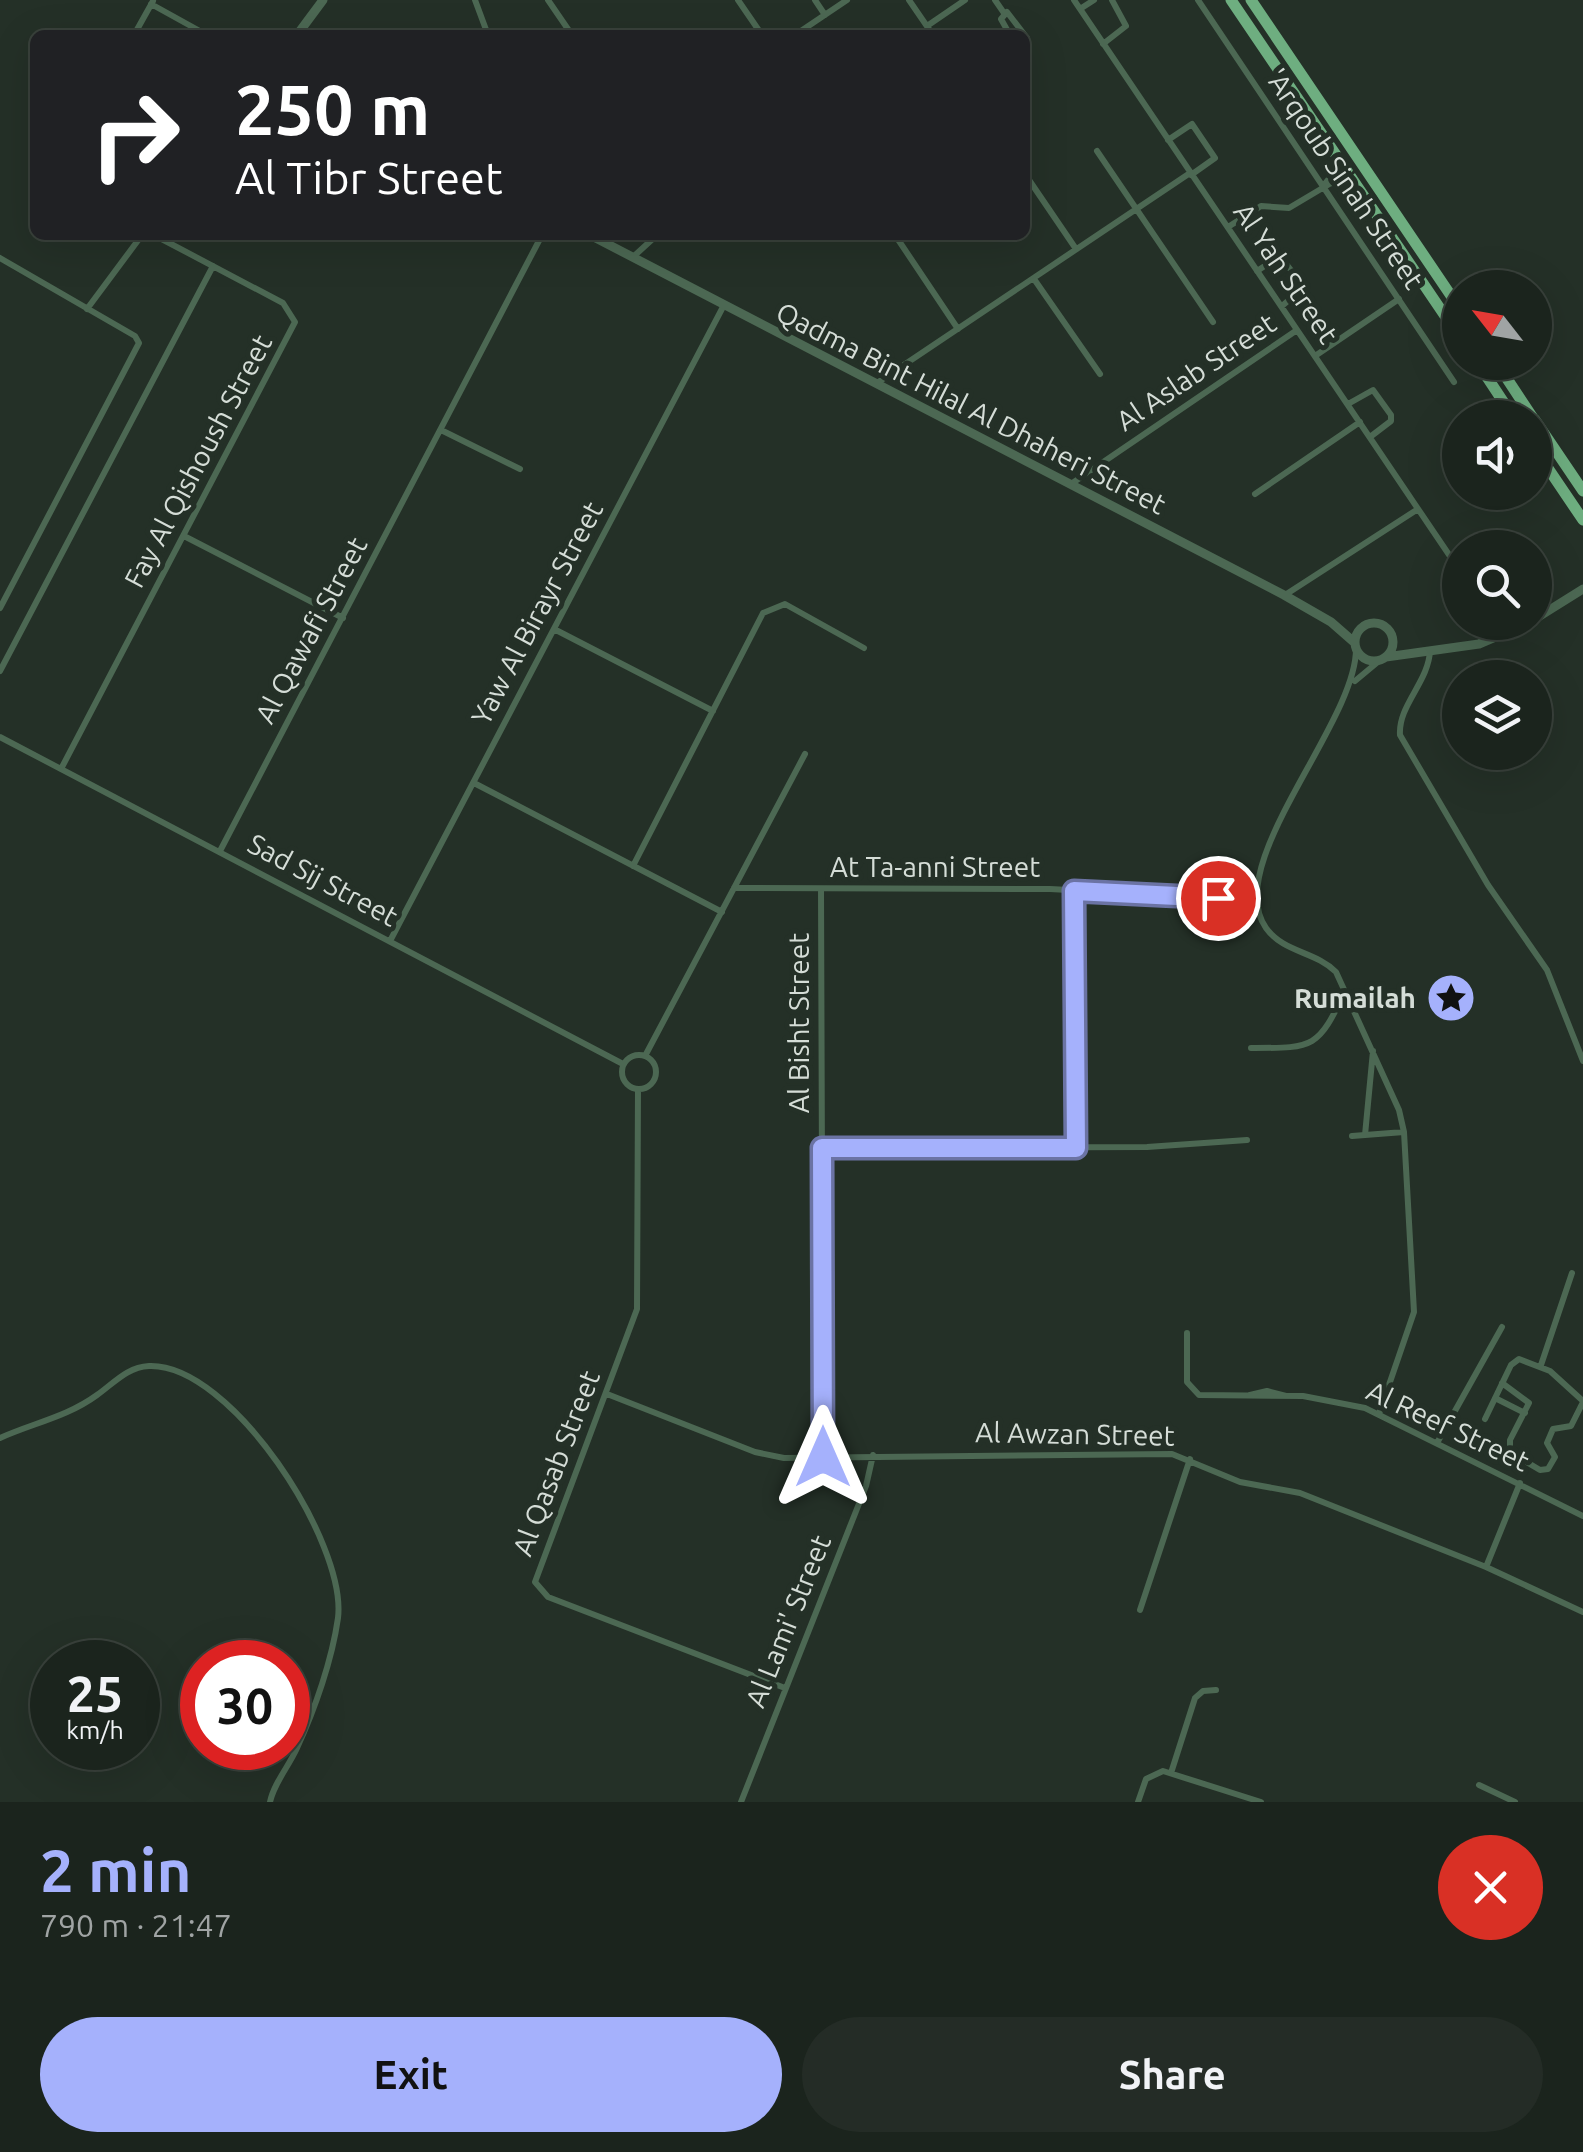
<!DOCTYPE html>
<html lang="en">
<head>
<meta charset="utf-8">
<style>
  body { margin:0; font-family:Ubuntu,sans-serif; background:#242c26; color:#f1f3f6; height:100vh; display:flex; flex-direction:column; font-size:38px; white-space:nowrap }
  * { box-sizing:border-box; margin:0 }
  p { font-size:32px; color:#a0a4a4 }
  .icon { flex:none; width:55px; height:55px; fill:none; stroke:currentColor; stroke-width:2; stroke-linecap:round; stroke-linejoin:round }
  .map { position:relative; height:1802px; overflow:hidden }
  .sheet { display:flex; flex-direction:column; background:#1b241d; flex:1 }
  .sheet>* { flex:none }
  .banner { position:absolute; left:30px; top:30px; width:1000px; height:210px; border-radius:15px; box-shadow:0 10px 40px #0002,0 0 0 2px #39413b; background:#202124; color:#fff; overflow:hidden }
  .needle { width:65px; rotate:301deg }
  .buttons { position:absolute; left:1442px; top:270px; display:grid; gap:20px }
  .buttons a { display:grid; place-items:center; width:110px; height:110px; border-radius:50%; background:#1b241d; box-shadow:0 10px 40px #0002,0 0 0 2px #39413b; font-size:50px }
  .speed { position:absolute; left:30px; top:1640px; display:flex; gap:20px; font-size:50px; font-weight:700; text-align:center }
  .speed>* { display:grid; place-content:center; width:130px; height:130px; border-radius:50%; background:#1b241d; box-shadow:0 10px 40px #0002,0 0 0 2px #39413b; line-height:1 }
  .speed small { font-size:25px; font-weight:400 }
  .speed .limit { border:15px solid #d22; background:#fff; color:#111 }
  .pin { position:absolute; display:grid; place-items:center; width:85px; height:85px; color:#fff; margin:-42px; border:5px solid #fff; border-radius:50%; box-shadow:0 2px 10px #0007 }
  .me { position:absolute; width:110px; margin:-55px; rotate:0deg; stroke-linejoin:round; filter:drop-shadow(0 0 8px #0008) }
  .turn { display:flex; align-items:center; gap:35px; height:210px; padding:0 40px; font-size:45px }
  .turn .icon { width:130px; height:130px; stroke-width:2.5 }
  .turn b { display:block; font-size:70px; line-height:85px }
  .round { display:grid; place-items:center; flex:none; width:105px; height:105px; border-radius:52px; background:#242c26 }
  .summary { display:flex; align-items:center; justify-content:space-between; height:170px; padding:0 40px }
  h1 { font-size:60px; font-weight:600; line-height:75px; color:#a5b1fc }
  .primary-button { display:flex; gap:20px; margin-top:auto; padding:20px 40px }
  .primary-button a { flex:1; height:115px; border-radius:60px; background:#a5b1fc; color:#111; font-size:40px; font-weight:600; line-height:115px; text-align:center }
  .primary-button a+a { background:#242c26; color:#f1f3f6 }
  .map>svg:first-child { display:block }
</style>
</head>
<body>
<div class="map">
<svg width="1583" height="1802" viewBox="0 0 1583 1802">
  <rect width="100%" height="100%" fill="#243027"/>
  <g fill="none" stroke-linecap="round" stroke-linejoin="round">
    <path stroke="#4c6853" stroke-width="6" d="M 475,0 L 488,35
      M 548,0 L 572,35
      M 738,0 L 762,35
      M 815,0 L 825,15
      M 909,0 L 933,35
      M 995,0 L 1004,13
      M 1074,0 L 1460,571
      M 1198,0 L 1454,382
      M 151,4 L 207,35
      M 1080,9 L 1094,0
      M 927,26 L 965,0
      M 134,35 L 153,1
      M 795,35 L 847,0
      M 1010,35 L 1001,19 L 1007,12 L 1027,38 L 1025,48
      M 1103,44 L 1126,26 L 1112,0
      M 1168,140 L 1192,124 L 1215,158 L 1191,175
      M 1097,151 L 1213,322
      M 1025,174 L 1076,249
      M 1324,185 L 1334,172 L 1336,156
      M 1228,227 L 1261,206 L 1289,208 L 1331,183 L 1352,184
      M 895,235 L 958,329
      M 633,257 L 657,235
      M 0,258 L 135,336 L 139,343 L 0,608
      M 1257,271 L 1280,256 L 1304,287 L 1282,306
      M 1034,279 L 1100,374
      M 87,309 L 142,235
      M 1315,356 L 1399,299
      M 877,383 L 1190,173
      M 1348,404 L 1373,390 L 1391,415 L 1391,421 L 1370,437
      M 441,430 L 520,469
      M 1071,484 L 1297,330
      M 1255,494 L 1360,422
      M 184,536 L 343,618
      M 1285,595 L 1418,509
      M 1496,622 L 1504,634
      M 554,629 L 713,711
      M 1356,649 C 1356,724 1221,864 1266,928 C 1284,953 1315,951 1336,972 L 1399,1110 L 1404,1132 L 1414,1312 L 1379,1414
      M 1430,650 C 1429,682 1398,705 1400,735 L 1488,885 L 1547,970 L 1583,1061
      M 0,671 L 213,266
      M 1355,681 L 1379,661
      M 0,737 L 623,1064
      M 61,769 L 295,322 L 283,303 L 154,235
      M 474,783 L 722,912
      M 220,851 L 542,235
      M 633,866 L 763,613 L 785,604 L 864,648
      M 734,888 L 1050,889 L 1256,900
      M 821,889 L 823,1457
      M 1074,891 L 1076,1148
      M 390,941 L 724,305
      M 1251,1048 C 1314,1048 1318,1049 1345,991
      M622 1072a17 17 0 1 1 34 0a17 17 0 1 1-34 0Z
      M 645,1056 L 805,754
      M 638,1089 L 637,1309 L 535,1582 L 548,1597 L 785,1688
      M 1365,1135 L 1373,1051
      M 1352,1136 L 1404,1132
      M 822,1148 L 1147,1147 L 1247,1140
      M 1187,1333 L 1187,1382 L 1199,1395 L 1303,1396 L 1365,1408 L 1583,1516
      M 1541,1365 L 1572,1273
      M 1502,1383 L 1529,1403 L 1510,1440 L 1510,1452 L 1540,1470 L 1548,1469 L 1555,1457 L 1547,1443 L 1553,1429 L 1571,1426 L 1583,1402
      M 607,1394 L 755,1452 L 784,1458 L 1172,1454 L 1240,1482 L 1300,1493 L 1486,1567 L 1583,1612
      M 1250,1395 L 1267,1391 L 1286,1396
      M 1495,1398 L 1525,1413
      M 1485,1419 L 1511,1365 L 1519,1359 L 1550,1371 L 1583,1401
      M 0,1438 C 33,1423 67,1417 97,1395 C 114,1383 127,1367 149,1366 C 231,1363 347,1543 338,1618 C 332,1660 315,1709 297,1748 C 289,1766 274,1783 270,1802
      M 1437,1443 L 1502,1327
      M 1486,1567 L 1520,1483
      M 1140,1610 L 1190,1459
      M 1171,1773 L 1195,1698 L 1203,1691 L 1216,1690
      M 1479,1785 L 1515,1802
      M 741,1802 L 866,1486 L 873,1455
      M 1138,1802 L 1146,1779 L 1163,1771 L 1261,1802"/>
    <path stroke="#4c6853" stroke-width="9" d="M 297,35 L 323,0
      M 590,235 L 1284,595 L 1331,622 L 1355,643
      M 1535,619 L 1583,589
      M1355 642a19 19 0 1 1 38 0a19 19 0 1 1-38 0Z
      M 1386,657 L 1479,644 L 1530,622"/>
    <path stroke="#6eae80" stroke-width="11" d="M 1231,0 L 1460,338
      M 1251,0 L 1460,309
      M 1477,362 L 1514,418
      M 1496,362 L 1533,418
      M 1535,420 L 1583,491
      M 1535,449 L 1583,520"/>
  </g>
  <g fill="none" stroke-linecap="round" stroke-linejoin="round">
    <g stroke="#6b73a4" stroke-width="25">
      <path id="route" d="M 823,1457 L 822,1148 L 1076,1148 L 1074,891 L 1218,898"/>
    </g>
    <use href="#route" stroke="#a5b1fc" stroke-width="18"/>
  </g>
  <defs>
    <g id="sight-disc" transform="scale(2.5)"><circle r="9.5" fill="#a5b1fc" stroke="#243027"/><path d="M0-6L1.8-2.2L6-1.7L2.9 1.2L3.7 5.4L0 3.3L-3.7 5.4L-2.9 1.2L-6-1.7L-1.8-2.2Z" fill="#111"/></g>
  </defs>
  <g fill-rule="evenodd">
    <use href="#sight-disc" x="1451" y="998"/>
  </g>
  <g text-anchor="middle" stroke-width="10" stroke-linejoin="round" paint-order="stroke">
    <g font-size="28" fill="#d5ddd7" stroke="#243027">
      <text transform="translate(1345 179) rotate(56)" y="10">'Arqoub Sinah Street</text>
      <text transform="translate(1286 273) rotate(56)" y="10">Al Yah Street</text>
      <text transform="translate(1196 372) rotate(-34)" y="10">Al Aslab Street</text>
      <text transform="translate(971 408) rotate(27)" y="10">Qadma Bint Hilal Al Dhaheri Street</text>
      <text transform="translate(198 461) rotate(-62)" y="10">Fay Al Qishoush Street</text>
      <text transform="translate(537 613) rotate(-62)" y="10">Yaw Al Birayr Street</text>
      <text transform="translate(311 630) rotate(-62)" y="10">Al Qawafi Street</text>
      <text x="935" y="877">At Ta-anni Street</text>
      <text transform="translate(323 880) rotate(28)" y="10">Sad Sij Street</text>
      <text transform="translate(799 1023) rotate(-90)" y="10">Al Bisht Street</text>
      <text transform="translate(1448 1426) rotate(25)" y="10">Al Reef Street</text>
      <text transform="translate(1075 1434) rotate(1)" y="10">Al Awzan Street</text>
      <text transform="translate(556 1463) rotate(-69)" y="10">Al Qasab Street</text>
      <text transform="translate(788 1621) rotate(-68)" y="10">Al Lami' Street</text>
    </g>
    <g font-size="28" font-weight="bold" fill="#d5ddd7" stroke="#243027" text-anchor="end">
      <text x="1416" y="1008">Rumailah</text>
    </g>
  </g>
</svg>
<div class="buttons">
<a><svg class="needle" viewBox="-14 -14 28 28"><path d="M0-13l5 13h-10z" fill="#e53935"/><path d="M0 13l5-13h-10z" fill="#a0a4a4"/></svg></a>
<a><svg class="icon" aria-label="sound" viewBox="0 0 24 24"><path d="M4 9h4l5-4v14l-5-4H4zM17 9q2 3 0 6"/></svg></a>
<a><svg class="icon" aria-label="search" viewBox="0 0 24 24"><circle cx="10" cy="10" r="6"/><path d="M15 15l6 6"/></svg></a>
<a><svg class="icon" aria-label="layers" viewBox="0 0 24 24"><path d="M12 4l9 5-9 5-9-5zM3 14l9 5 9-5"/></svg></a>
</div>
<div class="speed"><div>25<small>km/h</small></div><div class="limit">30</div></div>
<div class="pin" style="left:1218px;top:898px;background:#d93025"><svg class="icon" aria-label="arrive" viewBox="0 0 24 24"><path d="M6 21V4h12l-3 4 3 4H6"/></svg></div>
<svg class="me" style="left:823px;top:1457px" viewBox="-20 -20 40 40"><path d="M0-17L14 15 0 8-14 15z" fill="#a5b1fc" stroke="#fff" stroke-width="4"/></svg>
<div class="banner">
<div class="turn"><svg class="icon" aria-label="right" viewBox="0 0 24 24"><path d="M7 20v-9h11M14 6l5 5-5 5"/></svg><div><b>250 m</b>Al Tibr Street</div></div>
</div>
</div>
<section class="sheet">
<div class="summary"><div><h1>2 min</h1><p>790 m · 21:47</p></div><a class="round" style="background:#d93025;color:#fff"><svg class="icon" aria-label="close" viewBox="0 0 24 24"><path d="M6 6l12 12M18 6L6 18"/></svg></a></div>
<div class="primary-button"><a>Exit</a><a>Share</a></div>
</section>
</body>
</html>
